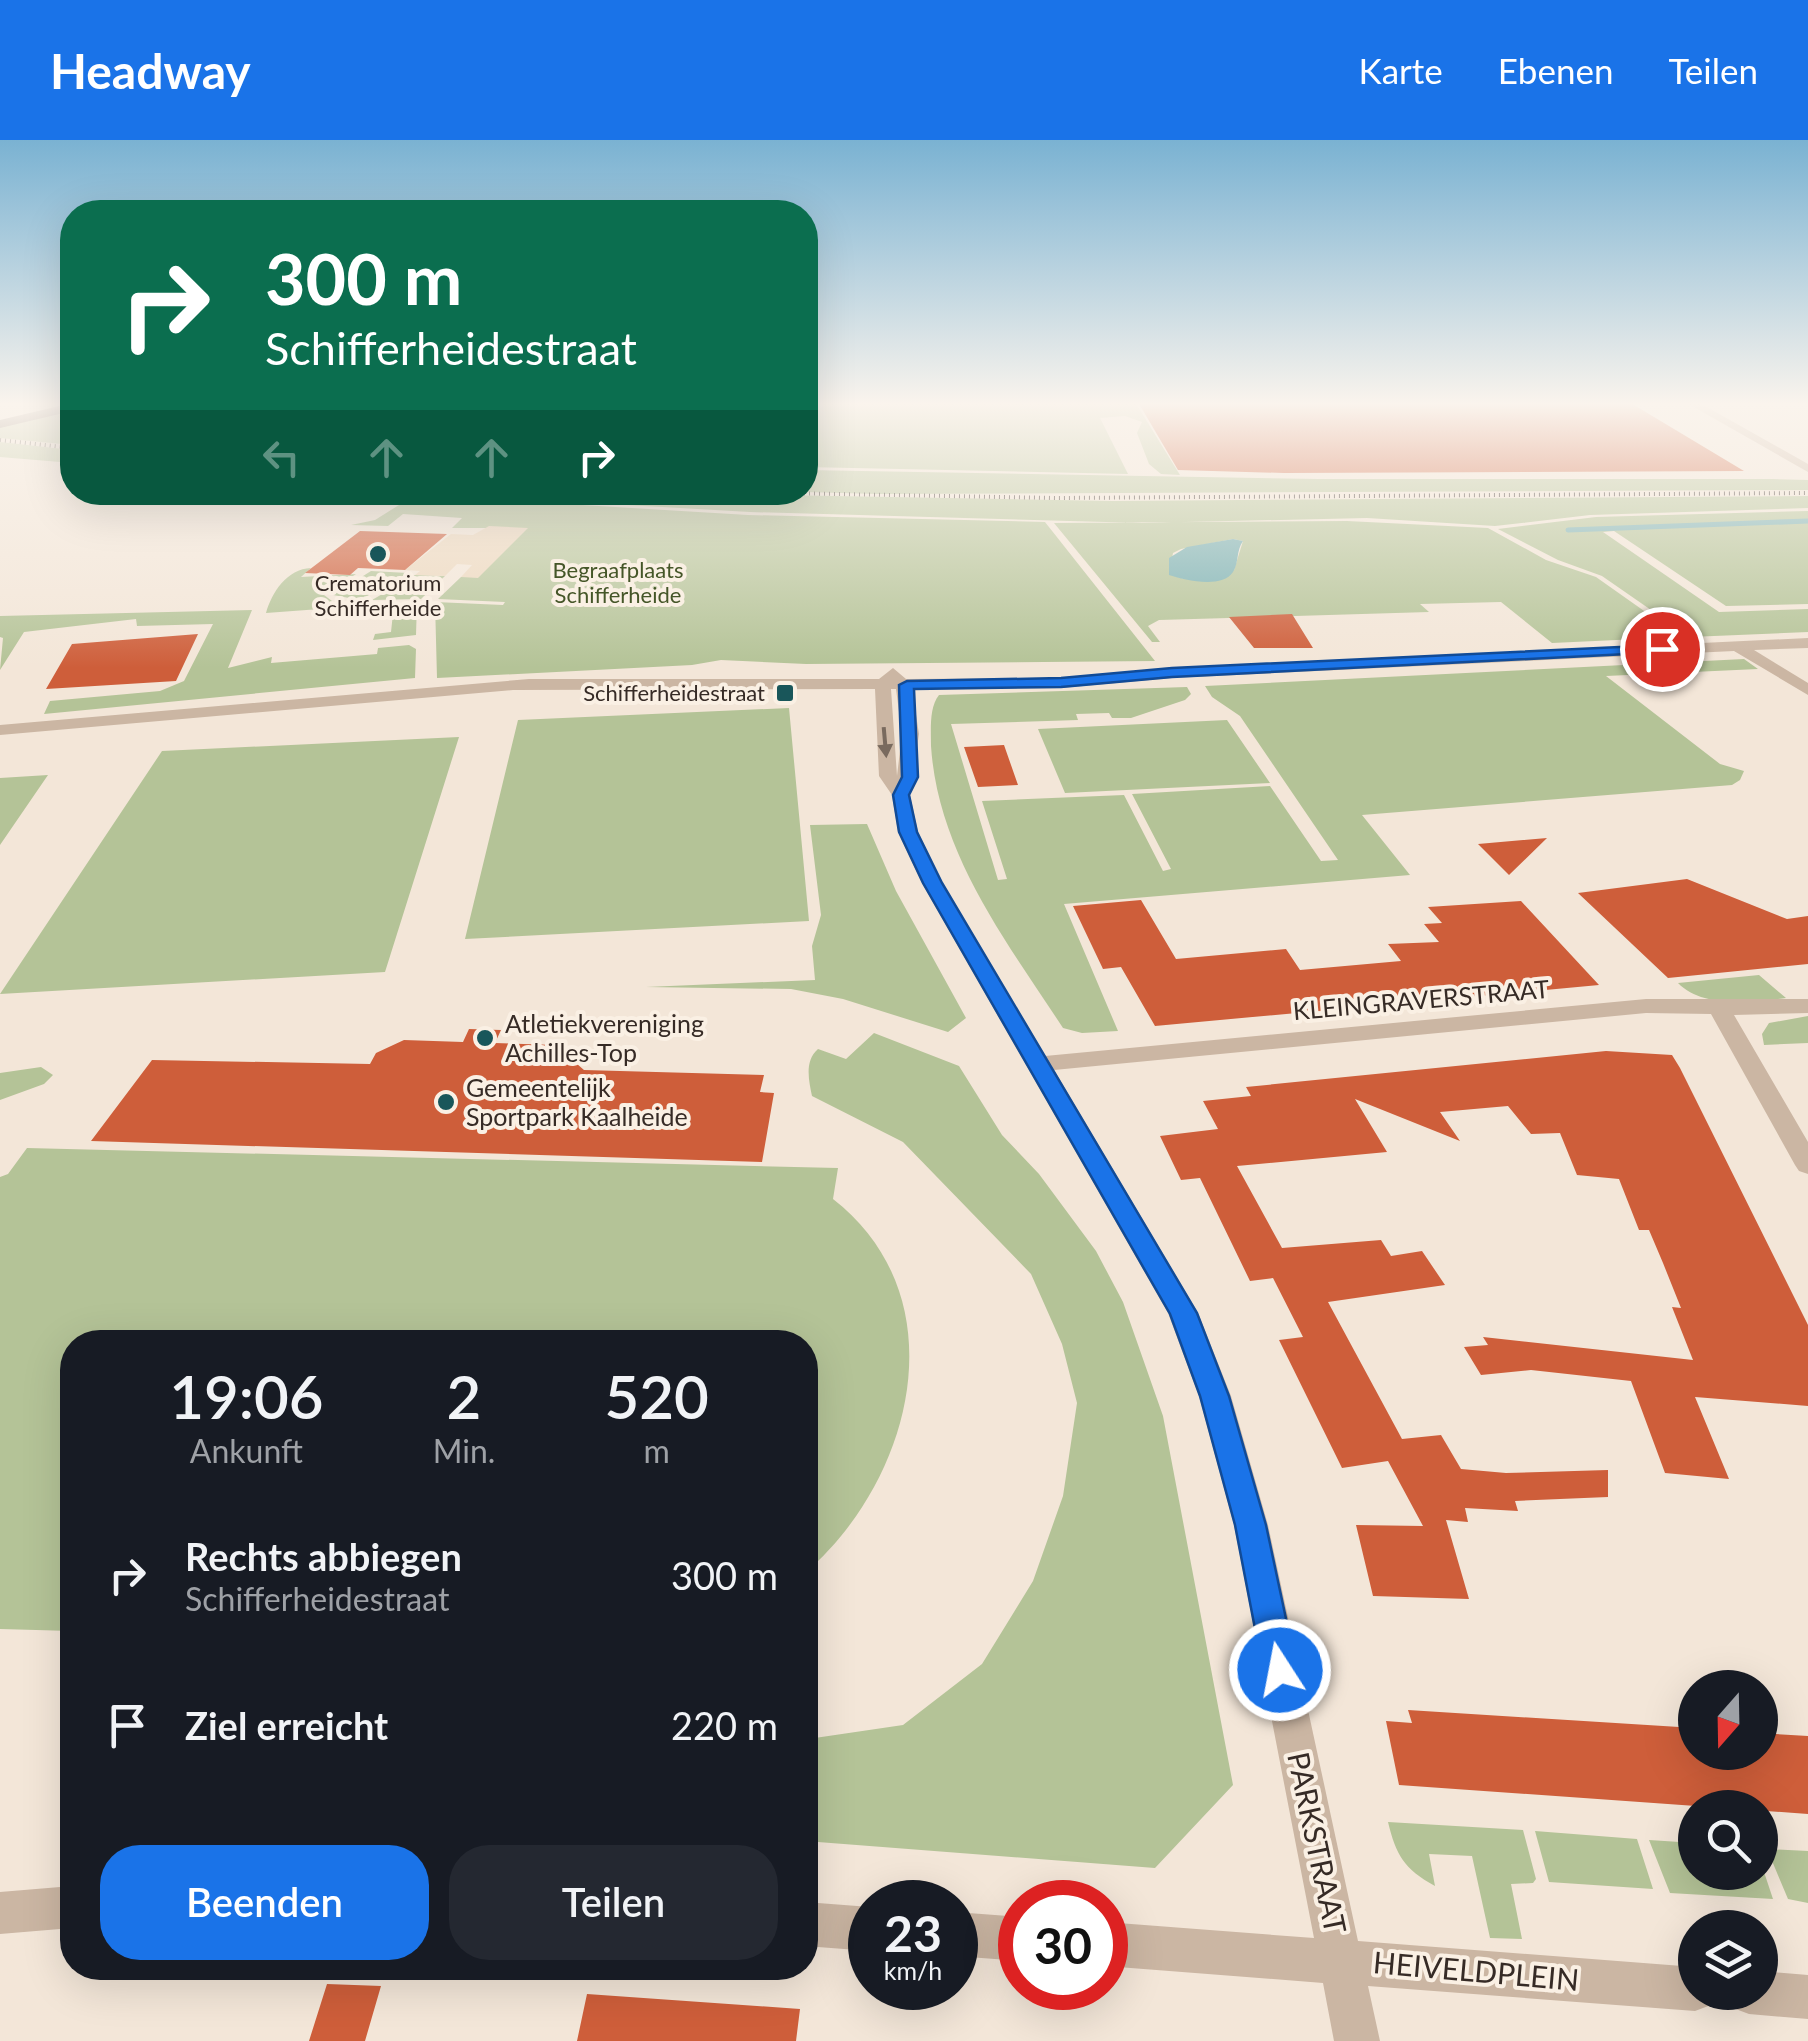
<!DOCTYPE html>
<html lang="de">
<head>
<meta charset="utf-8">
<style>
  body { margin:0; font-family:Lato,sans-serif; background:#242831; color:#f1f3f6; height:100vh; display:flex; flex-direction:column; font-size:38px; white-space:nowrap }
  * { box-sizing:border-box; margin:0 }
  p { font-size:32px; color:#9ea1a6 }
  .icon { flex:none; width:55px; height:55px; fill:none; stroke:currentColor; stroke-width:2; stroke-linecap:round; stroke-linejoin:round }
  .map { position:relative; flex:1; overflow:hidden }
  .side { position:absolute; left:60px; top:1190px; width:758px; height:650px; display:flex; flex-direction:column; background:#171b24; border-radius:40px; box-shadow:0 10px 40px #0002 }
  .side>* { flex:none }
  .top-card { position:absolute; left:60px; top:60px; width:758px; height:305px; border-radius:40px; box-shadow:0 10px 40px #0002; background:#0b6e4f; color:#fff; overflow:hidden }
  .needle { width:65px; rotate:200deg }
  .buttons { position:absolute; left:1678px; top:1530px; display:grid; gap:20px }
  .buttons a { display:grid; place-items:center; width:100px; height:100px; border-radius:50%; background:#171b24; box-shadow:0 10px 40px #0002; font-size:50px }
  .speed { position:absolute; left:848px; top:1740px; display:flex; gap:20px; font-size:50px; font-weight:700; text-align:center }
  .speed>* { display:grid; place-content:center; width:130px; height:130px; border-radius:50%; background:#171b24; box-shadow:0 10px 40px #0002; line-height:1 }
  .speed small { font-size:25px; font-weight:400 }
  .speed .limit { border:15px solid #d22; background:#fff; color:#111 }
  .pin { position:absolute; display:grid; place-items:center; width:85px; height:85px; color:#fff; margin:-42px; border:5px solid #fff; border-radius:50%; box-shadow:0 2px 10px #0007 }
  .me { position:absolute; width:110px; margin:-55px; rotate:349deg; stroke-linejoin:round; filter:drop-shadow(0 0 8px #0008) }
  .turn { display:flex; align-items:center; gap:35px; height:210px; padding:0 40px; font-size:45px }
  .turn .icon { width:130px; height:130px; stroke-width:2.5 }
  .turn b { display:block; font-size:70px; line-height:85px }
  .lanes { display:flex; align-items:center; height:95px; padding:0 40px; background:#0003; justify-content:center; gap:50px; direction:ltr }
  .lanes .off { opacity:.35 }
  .eta { display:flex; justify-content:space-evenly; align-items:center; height:170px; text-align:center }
  .eta b { font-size:60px; font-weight:600; line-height:70px }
  .cta { display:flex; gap:20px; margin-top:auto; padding:20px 40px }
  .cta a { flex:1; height:115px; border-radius:40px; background:#1a73e8; color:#fff; font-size:40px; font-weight:600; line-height:115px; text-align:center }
  .cta a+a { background:#242831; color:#f1f3f6 }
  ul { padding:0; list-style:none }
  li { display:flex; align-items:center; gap:30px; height:150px; padding:0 40px }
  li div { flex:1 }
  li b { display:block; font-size:38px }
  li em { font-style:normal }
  header { display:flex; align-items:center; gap:60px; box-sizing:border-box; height:140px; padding:0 50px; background:#1a73e8; color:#fff }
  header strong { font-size:48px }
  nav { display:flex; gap:55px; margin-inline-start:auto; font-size:35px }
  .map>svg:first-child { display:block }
</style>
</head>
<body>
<header>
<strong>Headway</strong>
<nav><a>Karte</a><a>Ebenen</a><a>Teilen</a></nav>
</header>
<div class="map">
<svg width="1808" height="1901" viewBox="0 0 1808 1901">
  <rect width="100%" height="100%" fill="#f3e6d8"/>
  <path fill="#b4c397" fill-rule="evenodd" d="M 805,262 L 1135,262 L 1180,335 L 1161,334 L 1149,324 L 1137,293 L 1142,282 L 1125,276 L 1100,278 L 1128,334 L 805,327 Z
    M 72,269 L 72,305 L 0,298 L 0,285 Z
    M 0,302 L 72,310 L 72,323 L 0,317 Z
    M 805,330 L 1319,339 L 1773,339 L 1808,340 L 1808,350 L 877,354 L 805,352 Z
    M 663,353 L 1113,361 L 1808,356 L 1808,368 L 1590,375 L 1495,386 L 1367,378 L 1142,383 L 750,372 L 417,353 Z
    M 415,355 L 748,375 L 1045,382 L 1155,521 L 806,524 L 721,520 L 692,525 L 437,538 L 435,462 L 503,465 L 505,462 L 438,459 L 461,437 L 478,437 L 527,388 L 452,388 L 462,378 L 403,374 L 388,386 L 351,385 L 375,380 Z
    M 1808,371 L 1808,464 L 1726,466 L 1614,391 L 1603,392 L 1719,472 L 1808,469 L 1808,492 L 1690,497 L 1602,436 L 1558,420 L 1498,389 L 1596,377 Z
    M 1347,381 L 1488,388 L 1546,420 L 1596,437 L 1681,497 L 1552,503 L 1501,462 L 1420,464 L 1429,472 L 1159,480 L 1148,486 L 1160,502 L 1152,502 L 1054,383 ZM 1233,399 L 1243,401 L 1234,430 L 1184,439 L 1169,434 L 1173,413 L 1181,409 Z
    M 311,428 L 301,437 L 356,434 L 324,455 L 332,461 L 354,463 L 347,467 L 266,473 C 272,452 287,429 311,428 Z
    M 371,431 L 408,433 L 360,460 L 333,455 Z
    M 415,435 L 445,436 L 421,459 L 372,460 Z
    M 417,462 L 416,495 L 373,500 L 375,494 L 391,492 L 394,464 L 361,466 Z
    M 252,470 L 228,528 L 272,517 L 271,523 L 377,514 L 378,508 L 409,505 L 416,509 L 415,538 L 44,574 L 50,561 L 160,551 L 184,541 L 213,484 L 137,486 L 136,479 L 24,492 L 0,530 L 3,498 L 0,497 L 0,476 Z
    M 1744,519 L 1758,529 L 1606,536 L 1720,624 L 1744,631 L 1740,640 L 1732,645 L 1362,675 L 1410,735 L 1064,764 L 1118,891 L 1082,893 L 1063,888 C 1006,801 938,713 931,606 C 931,590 929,567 939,555 L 1187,547 L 1191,554 L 1185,560 L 1131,578 L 1112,578 L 1109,573 L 1076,574 L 1078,580 L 951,584 L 998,740 L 1007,739 L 982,661 L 1124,655 L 1163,731 L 1171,729 L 1132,654 L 1270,646 L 1321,721 L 1338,720 L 1240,576 L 1212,557 L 1205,546 Z
    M 789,568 L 809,781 L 465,799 L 518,580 Z
    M 1227,580 L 1270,643 L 1065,653 L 1038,589 Z
    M 459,597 L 385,832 L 0,854 L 162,611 Z
    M 48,635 L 0,705 L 0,638 Z
    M 867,684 L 896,751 L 966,878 L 948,892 L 843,859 L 791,849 L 646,847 L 815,840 L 812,806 L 821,775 L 810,685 Z
    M 1759,835 L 1786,858 C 1754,862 1703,869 1678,843 Z
    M 1808,876 L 1808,903 L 1764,905 L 1762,894 L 1769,883 Z
    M 874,893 L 959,926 L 1002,995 L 1039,1034 L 1096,1111 L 1123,1162 L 1163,1276 L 1233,1645 L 1155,1728 L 805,1701 L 808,1599 L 903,1585 L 982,1524 L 1033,1441 L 1063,1356 L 1077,1263 L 1062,1204 L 1031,1134 L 903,1002 L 812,956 C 809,941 804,921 818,909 L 846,919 Z
    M 41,927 L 53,935 L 44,944 L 0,960 L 0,933 Z
    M 27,1008 L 838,1028 L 833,1059 C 960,1158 913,1340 805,1433 L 805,1202 L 72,1202 L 72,1491 L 0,1489 L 0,1037 L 8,1034 Z
    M 1388,1682 L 1523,1690 L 1536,1739 L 1533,1743 L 1511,1744 L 1522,1799 L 1490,1798 L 1472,1716 L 1429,1714 L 1435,1746 C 1404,1729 1396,1715 1388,1682 Z
    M 1535,1691 L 1637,1699 L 1653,1749 L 1549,1742 Z
    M 1649,1700 L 1695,1703 L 1695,1732 L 1760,1732 L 1760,1720 L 1773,1759 L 1670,1753 Z
    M 1767,1709 L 1808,1711 L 1808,1763 L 1788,1759 Z"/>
  <path fill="#ecd7bd" d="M 489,386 L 528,388 L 478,438 L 461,437 L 472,425 L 457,424 L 445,436 L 415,435 L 420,431 L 405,430 L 451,394 L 473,395 Z"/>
  <path fill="#75afb2" d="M 1233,399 L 1243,401 C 1236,411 1239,423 1233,432 C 1222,449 1184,440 1169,435 L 1169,418 L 1187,407 Z"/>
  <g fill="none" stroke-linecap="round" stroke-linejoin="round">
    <path stroke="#75afb2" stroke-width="5" d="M 1568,390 L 1808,381"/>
  </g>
  <path fill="#ce5e3a" d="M 1138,262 L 1629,262 L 1744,331 L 1284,333 L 1178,330 Z
    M 360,391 L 447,394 L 405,430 L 358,428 L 350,435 L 305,433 Z
    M 1292,474 L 1313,508 L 1254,508 L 1229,477 Z
    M 198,494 L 176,541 L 46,549 L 72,504 Z
    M 1004,605 L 1018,645 L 978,647 L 964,607 Z
    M 1547,698 L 1509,735 L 1478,704 Z
    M 1687,739 L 1787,779 L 1808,776 L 1808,824 L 1668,838 L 1578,753 Z
    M 1141,760 L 1176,819 L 1286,809 L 1300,830 L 1401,821 L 1388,804 L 1439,802 L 1424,784 L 1442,783 L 1428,767 L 1521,761 L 1599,845 L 1155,886 L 1121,827 L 1103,829 L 1073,766 Z
    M 469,889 L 501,890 L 495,903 L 555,905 L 584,930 L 764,935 L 760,952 L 774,953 L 762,1022 L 91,1001 L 152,920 L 370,924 L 376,913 L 404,900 L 463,902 Z
    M 1606,911 L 1672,915 L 1680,928 L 1808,1185 L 1808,1266 L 1695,1257 L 1729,1339 L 1665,1333 L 1631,1241 L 1531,1230 L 1481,1235 L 1464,1207 L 1488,1205 L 1483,1197 L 1693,1220 L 1672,1167 L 1681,1168 L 1663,1123 L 1649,1090 L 1639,1090 L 1619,1039 L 1577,1035 L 1560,993 L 1531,994 L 1508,966 L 1440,972 L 1460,1001 L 1355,959 L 1387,1012 L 1237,1026 L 1282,1108 L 1381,1100 L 1391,1116 L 1422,1111 L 1445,1145 L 1328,1162 L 1402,1299 L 1441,1295 L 1461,1329 L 1506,1333 L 1608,1330 L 1608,1357 L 1515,1361 L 1518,1371 L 1465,1368 L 1468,1382 L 1446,1380 L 1469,1459 L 1373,1456 L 1356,1385 L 1423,1386 L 1388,1321 L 1342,1328 L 1279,1200 L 1303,1197 L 1273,1138 L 1250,1141 L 1200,1038 L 1181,1040 L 1160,996 L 1218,989 L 1203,961 L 1251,956 L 1246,947 Z
    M 1408,1570 L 1695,1588 L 1695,1612 L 1760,1612 L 1760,1593 L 1808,1596 L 1808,1674 L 1399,1645 L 1386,1581 L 1412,1583 Z
    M 327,1844 L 381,1846 L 365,1901 L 309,1901 Z
    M 587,1854 L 800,1869 L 796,1901 L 577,1901 Z"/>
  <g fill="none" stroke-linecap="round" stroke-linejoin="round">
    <path fill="#cbb6a3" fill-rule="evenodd" d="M 1685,262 L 1698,262 L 1808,324 L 1808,332 Z
      M 1808,498 L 1808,508 L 1754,510 L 1808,543 L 1808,555 L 1734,511 L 1172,538 L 1061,548 L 912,549 L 919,594 L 910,655 L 918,692 L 942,743 L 1045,916 L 1646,859 L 1808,859 L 1808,873 L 1734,875 L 1808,1002 L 1808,1034 L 1799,1031 L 1795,1025 L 1711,874 L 1646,873 L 1054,930 L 1198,1173 L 1231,1256 L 1268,1385 L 1358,1801 L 1695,1827 L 1695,1852 L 1716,1852 L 1711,1865 L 1695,1871 L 1368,1846 L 1380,1901 L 1334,1901 L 1323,1843 L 1105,1826 L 1105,1782 L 1314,1798 L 1234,1385 L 1199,1256 L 1168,1173 L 922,743 L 898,692 L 892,655 L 879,636 L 875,549 L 513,550 L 0,595 L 0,585 L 529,539 L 879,539 L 893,528 L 906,539 L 1061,538 L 1172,528 ZM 891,549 L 896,549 L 902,594 L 897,636 Z
      M 72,1746 L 72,1788 L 0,1794 L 0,1752 Z
      M 805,1762 L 870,1767 L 870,1811 L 805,1806 Z
      M 955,1772 L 1020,1777 L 1020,1821 L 955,1816 Z
      M 1760,1831 L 1808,1835 L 1808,1879 L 1749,1874 L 1733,1868 L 1727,1852 L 1760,1852 Z"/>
    <path fill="#57453c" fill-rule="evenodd" d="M 72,263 L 72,271 L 0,288 L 0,280 Z"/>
    <path stroke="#362b26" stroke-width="4" stroke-dasharray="1 4" stroke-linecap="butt" d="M 0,300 L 72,308
      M 729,352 L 1056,358 L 1808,353"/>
  </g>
  <defs><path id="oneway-solid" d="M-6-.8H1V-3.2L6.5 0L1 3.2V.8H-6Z" transform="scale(2.5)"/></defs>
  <use fill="#796a5e" href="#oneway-solid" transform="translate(885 602) rotate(85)"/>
  <linearGradient id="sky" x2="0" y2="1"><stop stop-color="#7ab2d2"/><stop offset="0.5" stop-color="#faf4ed"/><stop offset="1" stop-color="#faf4ed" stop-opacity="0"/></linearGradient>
  <rect width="1808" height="528" fill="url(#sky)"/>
  <path fill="#1a73e8" stroke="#114b97" stroke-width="2.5" d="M 1662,505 L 1670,509 L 1667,512 L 1172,537 L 1061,547 L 914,549 L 918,637 L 909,655 L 917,692 L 942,743 L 1197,1173 L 1229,1256 L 1266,1385 L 1297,1530 L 1292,1541 L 1280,1546 L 1268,1541 L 1263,1530 L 1235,1385 L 1200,1256 L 1170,1174 L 923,743 L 899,692 L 893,655 L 902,637 L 899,545 L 907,541 L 1061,538 L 1172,528 Z"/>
  <g fill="#19565a" stroke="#faf0e4" stroke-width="4">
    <circle cx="378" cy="414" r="10"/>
    <rect x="775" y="543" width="20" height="20" rx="5"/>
    <circle cx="485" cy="898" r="10"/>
    <circle cx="446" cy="962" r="10"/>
  </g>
  <g text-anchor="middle" stroke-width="8" stroke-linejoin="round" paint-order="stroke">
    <g font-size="22" fill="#455628" stroke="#faf0e4">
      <text x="618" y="438">Begraafplaats<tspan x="618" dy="25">Schifferheide</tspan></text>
    </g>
    <g font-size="22" fill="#362b26" stroke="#faf0e4">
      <text x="378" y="451">Crematorium<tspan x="378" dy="25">Schifferheide</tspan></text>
      <text x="765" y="561" text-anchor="end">Schifferheidestraat</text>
    </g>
    <g font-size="25" fill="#362b26" stroke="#faf0e4">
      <text transform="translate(1421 860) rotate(-5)" y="9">KLEINGRAVERSTRAAT</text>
    </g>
    <g font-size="25" fill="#362b26" stroke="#faf0e4" text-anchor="start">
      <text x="505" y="893">Atletiekvereniging<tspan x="505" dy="29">Achilles-Top</tspan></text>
      <text x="466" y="957">Gemeentelijk<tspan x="466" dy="29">Sportpark Kaalheide</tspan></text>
    </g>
    <g font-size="30" fill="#362b26" stroke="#faf0e4">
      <text transform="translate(1316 1703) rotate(78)" y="10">PARKSTRAAT</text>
      <text transform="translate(1476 1832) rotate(5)" y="10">HEIVELDPLEIN</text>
    </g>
  </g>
</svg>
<div class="buttons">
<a><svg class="needle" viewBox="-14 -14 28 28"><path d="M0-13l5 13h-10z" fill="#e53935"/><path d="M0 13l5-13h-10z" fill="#9ea1a6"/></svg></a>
<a><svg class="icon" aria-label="search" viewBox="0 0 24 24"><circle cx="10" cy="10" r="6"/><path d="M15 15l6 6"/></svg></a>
<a><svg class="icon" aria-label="layers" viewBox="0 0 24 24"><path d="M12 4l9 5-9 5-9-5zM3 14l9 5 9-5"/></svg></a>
</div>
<div class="speed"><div>23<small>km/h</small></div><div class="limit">30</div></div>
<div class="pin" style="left:1662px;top:509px;background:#d93025"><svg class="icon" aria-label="arrive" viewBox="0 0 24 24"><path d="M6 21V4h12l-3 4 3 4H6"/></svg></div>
<svg class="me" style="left:1280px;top:1530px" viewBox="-20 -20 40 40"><circle r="17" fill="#1a73e8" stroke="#fff" stroke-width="3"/><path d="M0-11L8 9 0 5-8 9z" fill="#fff"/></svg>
<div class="top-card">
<div class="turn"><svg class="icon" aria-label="right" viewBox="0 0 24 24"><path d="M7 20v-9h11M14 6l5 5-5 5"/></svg><div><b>300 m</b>Schifferheidestraat</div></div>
<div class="lanes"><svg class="icon off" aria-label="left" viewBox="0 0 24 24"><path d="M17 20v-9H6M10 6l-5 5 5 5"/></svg><svg class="icon off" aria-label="ahead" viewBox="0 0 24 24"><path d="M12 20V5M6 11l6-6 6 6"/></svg><svg class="icon off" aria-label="ahead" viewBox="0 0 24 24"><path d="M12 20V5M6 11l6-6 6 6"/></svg><svg class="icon" aria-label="right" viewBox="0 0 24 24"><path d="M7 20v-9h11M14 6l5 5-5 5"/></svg></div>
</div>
<section class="side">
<div class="eta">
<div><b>19:06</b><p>Ankunft</p></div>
<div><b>2</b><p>Min.</p></div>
<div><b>520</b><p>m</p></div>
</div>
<ul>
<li><svg class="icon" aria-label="right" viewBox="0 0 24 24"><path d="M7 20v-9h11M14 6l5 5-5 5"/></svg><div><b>Rechts abbiegen</b><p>Schifferheidestraat</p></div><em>300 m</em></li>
<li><svg class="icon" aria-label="arrive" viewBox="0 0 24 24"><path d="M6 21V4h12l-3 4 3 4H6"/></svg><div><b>Ziel erreicht</b></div><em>220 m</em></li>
</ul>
<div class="cta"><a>Beenden</a><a>Teilen</a></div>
</section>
</div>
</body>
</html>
